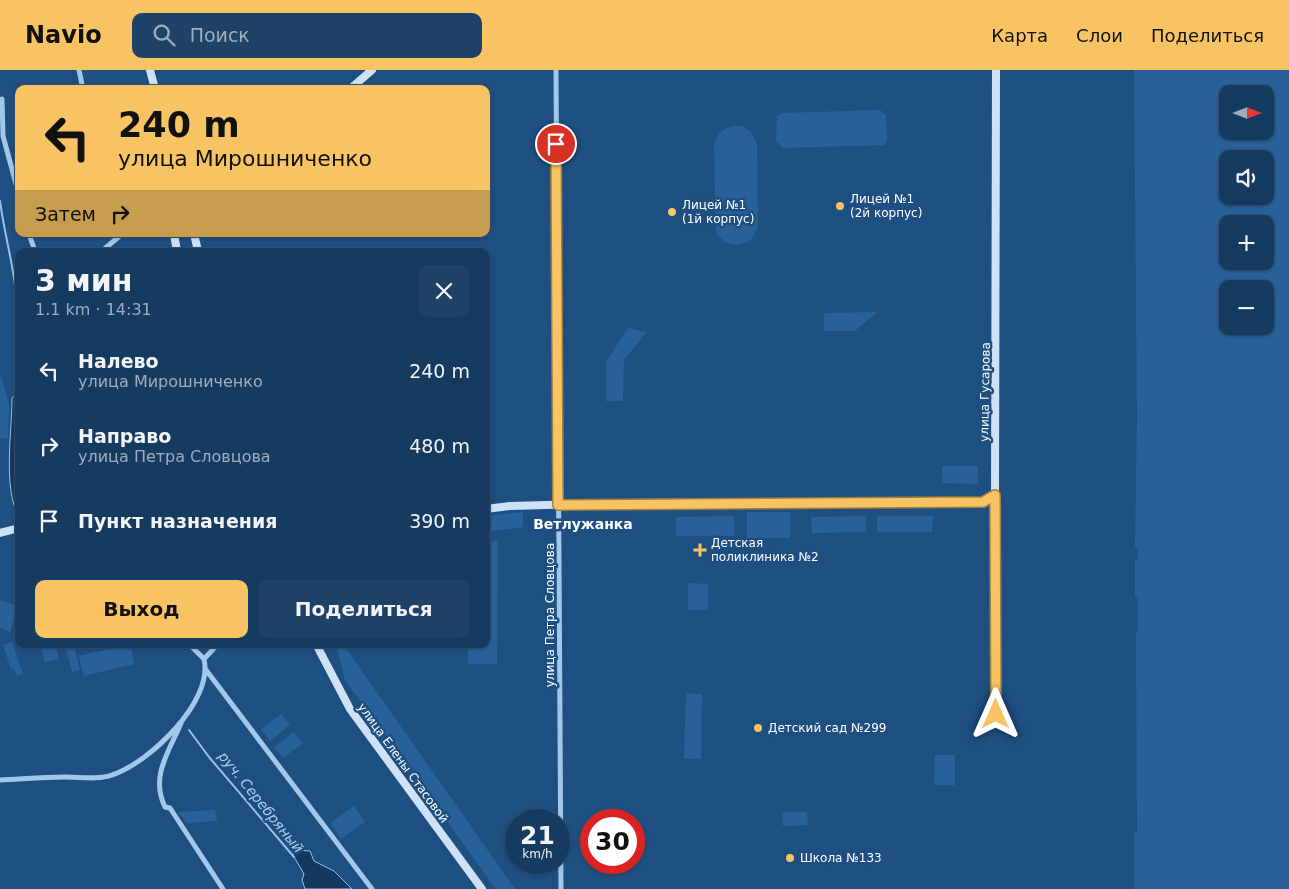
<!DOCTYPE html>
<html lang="ru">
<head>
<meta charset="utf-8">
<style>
  body { margin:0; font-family:"DejaVu Sans",sans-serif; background:#1f4267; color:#f1f3f6; height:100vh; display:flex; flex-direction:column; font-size:19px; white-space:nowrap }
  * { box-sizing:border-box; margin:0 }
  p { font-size:16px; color:#9eadbd }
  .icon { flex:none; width:28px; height:28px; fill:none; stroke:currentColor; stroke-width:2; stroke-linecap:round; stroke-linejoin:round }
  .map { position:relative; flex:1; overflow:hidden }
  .sheet { position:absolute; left:15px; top:178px; width:475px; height:400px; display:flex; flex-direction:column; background:#163b61; border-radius:10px; box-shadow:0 1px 4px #0004,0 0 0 1px #355576 }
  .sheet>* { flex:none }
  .hud { position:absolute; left:15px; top:15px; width:475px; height:152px; border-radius:10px; box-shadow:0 1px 4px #0004,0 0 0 1px #355576; background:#f8c463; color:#111; overflow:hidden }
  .needle { width:32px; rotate:90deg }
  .fabs { position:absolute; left:1219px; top:15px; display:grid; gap:10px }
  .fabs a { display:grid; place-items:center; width:55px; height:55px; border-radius:10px; background:#163b61; box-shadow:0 1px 4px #0004,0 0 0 1px #355576; font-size:25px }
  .speed { position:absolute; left:505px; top:739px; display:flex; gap:10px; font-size:25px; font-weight:700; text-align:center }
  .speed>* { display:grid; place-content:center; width:65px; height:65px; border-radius:50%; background:#163b61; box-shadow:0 1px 4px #0004,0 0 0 1px #355576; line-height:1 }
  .speed small { font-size:12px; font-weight:400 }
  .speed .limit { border:8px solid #d22; background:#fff; color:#111 }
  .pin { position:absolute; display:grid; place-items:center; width:42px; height:42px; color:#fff; margin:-21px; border:2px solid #fff; border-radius:50%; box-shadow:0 1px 5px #0007 }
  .me { position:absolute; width:55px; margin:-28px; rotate:0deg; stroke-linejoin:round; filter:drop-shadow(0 0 4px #0008) }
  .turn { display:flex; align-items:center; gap:18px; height:105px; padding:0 20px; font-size:22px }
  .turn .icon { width:65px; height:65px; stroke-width:2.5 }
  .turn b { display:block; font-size:35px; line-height:42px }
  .then { display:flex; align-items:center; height:48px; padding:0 20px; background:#0003; gap:10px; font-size:19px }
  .round { display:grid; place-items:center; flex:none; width:52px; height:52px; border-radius:10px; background:#1f4267 }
  .overview { display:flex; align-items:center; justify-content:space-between; height:85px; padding:0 20px }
  h1 { font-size:30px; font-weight:700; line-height:38px }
  .primary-button { display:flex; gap:10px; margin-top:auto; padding:10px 20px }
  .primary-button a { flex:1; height:58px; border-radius:10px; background:#f8c463; color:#111; font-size:20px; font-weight:700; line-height:58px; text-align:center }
  .primary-button a+a { background:#1f4267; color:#f1f3f6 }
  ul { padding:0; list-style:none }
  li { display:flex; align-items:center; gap:15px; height:75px; padding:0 20px }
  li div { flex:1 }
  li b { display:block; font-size:19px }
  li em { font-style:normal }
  header { display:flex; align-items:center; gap:30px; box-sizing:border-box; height:70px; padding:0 25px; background:#f8c463; color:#111 }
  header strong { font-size:24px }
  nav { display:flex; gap:28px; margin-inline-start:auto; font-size:18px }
  .search { width:350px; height:45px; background:#1f4267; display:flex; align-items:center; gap:12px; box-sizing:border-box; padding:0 18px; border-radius:10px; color:#9eadbd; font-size:19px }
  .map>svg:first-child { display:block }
</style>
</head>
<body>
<header>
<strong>Navio</strong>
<div class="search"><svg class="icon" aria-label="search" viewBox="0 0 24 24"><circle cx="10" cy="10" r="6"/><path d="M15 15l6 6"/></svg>Поиск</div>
<nav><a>Карта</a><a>Слои</a><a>Поделиться</a></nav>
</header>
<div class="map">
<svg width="1289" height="819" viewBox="0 0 1289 819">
  <rect width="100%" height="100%" fill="#1e4f81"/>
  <path fill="#286199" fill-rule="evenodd" d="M 1134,0 L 1289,0 L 1289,819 L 1134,819 L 1134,762 L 1137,762 L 1136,563 L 1138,560 L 1138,530 L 1135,526 L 1135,491 L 1138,489 L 1138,479 L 1135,477 L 1137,348 ZM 1228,24 L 1265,24 L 1265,61 L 1228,61 ZM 1228,89 L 1265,89 L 1265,126 L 1228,126 ZM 1228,154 L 1265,154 L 1265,191 L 1228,191 ZM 1228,219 L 1265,219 L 1265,256 L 1228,256 Z
    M 880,40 L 886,45 L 887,71 L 884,75 L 783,78 L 776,71 L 777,46 L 782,43 Z
    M 742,56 L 751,62 L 757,74 L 758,156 L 752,169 C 738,178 725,177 716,162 L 714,76 C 717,61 727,55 742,56 Z
    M 877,242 L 855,261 L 824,261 L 824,243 Z
    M 628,258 L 647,262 L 624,290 L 623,331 L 606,331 L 606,292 Z
    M 0,302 L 9,334 L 8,368 L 0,369 Z
    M 942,396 L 978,396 L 978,414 L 942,413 Z
    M 523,442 L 523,457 L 486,462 L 486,446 Z
    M 747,442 L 790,442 L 790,468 L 747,468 Z
    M 734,446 L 734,466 L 676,466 L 676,447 Z
    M 866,446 L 866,462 L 812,463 L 811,447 Z
    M 877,446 L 933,446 L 932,462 L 877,462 Z
    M 498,470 L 497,594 L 468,594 L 468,574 L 486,574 L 486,472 Z
    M 688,513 L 708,514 L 708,540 L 688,540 Z
    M 0,530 L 18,536 L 10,562 L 0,557 Z
    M 12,572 L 23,604 L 16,606 L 14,599 L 11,599 L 3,575 Z
    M 40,574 L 56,576 L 59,589 L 45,592 Z
    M 130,574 L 134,594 L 84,606 L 79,586 Z
    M 336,574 L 343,574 L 515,819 L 496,819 L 345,610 Z
    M 74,576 L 80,600 L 72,602 L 66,578 Z
    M 686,623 L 702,624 L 701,689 L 684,689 Z
    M 281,644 L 290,655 L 270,671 L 261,659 Z
    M 294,662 L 303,673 L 283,688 L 274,677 Z
    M 935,685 L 955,685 L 955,715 L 934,715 Z
    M 354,736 L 365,752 L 341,769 L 330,753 Z
    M 215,740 L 217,751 L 187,753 L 178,742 Z
    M 782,742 L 807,742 L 808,755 L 783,756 Z"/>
  <path fill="#143960" stroke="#97c2ea" d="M 19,321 L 19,445 L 18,445 C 3,416 12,361 12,328 Z
    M 296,780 L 310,781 L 314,791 L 334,801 L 352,819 L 305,819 L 302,810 L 304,804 L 293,785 Z"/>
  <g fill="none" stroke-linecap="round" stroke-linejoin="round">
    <path stroke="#97c2ea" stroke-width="2" d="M 0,131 C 5,169 17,207 18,245 C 19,271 10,296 19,321
      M 189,660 L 209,687 L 294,787"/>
    <path stroke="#a3c7e9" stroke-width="5" d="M 79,0 L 83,19
      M 556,0 L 561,819
      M 2,29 L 3,66 L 19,125
      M 29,164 L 35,181
      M 102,181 L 122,164
      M 995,425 L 996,644
      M 189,574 L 204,589
      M 206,600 L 372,819
      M 181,653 C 169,682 150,706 165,737 L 170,738 L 223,819
      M 0,710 C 22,709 44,707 65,707 C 80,707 98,710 112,705 C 149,693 214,631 204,589 L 218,574"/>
    <path stroke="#cee2f7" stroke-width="8" d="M 150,0 L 155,19
      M 350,19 L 372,0
      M 174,164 L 177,181
      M 194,164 L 198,181
      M 486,439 L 510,436 L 619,433 L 983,432 L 995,425 L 996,0
      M 0,463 L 19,458
      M 316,574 L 350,639 L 482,819"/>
  </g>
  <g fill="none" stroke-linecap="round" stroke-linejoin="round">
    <g stroke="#a17f40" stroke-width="12">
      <path id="route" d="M 556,74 L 558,435 L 983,432 L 995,425 L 996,644"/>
    </g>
    <use href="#route" stroke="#f8c463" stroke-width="9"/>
  </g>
  <g fill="#f8c463" stroke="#1e4f81" stroke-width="2">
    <circle cx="840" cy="136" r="5"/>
    <circle cx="672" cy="142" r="5"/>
    <path d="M697.5 472.5h5v5h5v5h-5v5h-5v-5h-5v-5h5z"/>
    <circle cx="758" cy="658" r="5"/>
    <circle cx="790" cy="788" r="5"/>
  </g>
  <g text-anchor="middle" stroke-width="5" stroke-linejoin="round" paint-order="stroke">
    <g font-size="12" fill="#fff" stroke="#1e4f81" text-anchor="start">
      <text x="850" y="133">Лицей №1<tspan x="850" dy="14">(2й корпус)</tspan></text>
      <text x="682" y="139">Лицей №1<tspan x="682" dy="14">(1й корпус)</tspan></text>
      <text x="711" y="477">Детская<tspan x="711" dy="14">поликлиника №2</tspan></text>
      <text x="768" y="662">Детский сад №299</text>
      <text x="800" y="792">Школа №133</text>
    </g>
    <g font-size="12" fill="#fff" stroke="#1e4f81">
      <text transform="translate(985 322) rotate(-89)" y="4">улица Гусарова</text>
      <text transform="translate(550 545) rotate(-90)" y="4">улица Петра Словцова</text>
      <text transform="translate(403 693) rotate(54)" y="4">улица Елены Стасовой</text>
    </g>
    <g font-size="14" font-weight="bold" fill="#fff" stroke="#1e4f81">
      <text x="583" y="459">Ветлужанка</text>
    </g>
    <g font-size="14" font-style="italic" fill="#afd0f0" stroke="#1e4f81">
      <text transform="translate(261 732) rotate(51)" y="5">руч. Серебряный</text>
    </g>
  </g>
</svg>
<div class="fabs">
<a><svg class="needle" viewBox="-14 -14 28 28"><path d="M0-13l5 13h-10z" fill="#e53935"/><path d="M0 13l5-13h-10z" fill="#9eadbd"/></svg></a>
<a><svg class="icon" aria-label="sound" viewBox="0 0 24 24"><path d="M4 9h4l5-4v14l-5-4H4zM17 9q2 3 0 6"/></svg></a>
<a>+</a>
<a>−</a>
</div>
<div class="speed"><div>21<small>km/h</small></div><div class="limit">30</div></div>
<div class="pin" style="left:556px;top:74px;background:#d93025"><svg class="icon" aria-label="arrive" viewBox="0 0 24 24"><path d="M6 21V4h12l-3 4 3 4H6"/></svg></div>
<svg class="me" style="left:996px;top:644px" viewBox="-20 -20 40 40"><path d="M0-17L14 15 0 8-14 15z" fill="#f8c463" stroke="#fff" stroke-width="4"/></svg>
<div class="hud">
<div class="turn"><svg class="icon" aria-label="left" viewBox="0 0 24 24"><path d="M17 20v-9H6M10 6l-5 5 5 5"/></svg><div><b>240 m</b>улица Мирошниченко</div></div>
<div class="then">Затем<svg class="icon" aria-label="right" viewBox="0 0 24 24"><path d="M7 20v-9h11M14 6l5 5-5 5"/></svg></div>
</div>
<section class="sheet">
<div class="overview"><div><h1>3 мин</h1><p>1.1 km · 14:31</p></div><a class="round"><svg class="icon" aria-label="close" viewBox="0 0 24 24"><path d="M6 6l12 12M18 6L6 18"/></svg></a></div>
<ul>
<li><svg class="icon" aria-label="left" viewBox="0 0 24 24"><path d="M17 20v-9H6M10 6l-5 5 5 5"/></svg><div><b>Налево</b><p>улица Мирошниченко</p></div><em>240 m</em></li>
<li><svg class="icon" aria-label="right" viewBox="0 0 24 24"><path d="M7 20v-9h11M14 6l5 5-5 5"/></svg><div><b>Направо</b><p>улица Петра Словцова</p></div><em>480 m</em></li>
<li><svg class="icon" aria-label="arrive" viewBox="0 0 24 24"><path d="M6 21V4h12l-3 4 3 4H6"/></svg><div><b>Пункт назначения</b></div><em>390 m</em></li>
</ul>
<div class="primary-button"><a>Выход</a><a>Поделиться</a></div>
</section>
</div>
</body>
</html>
